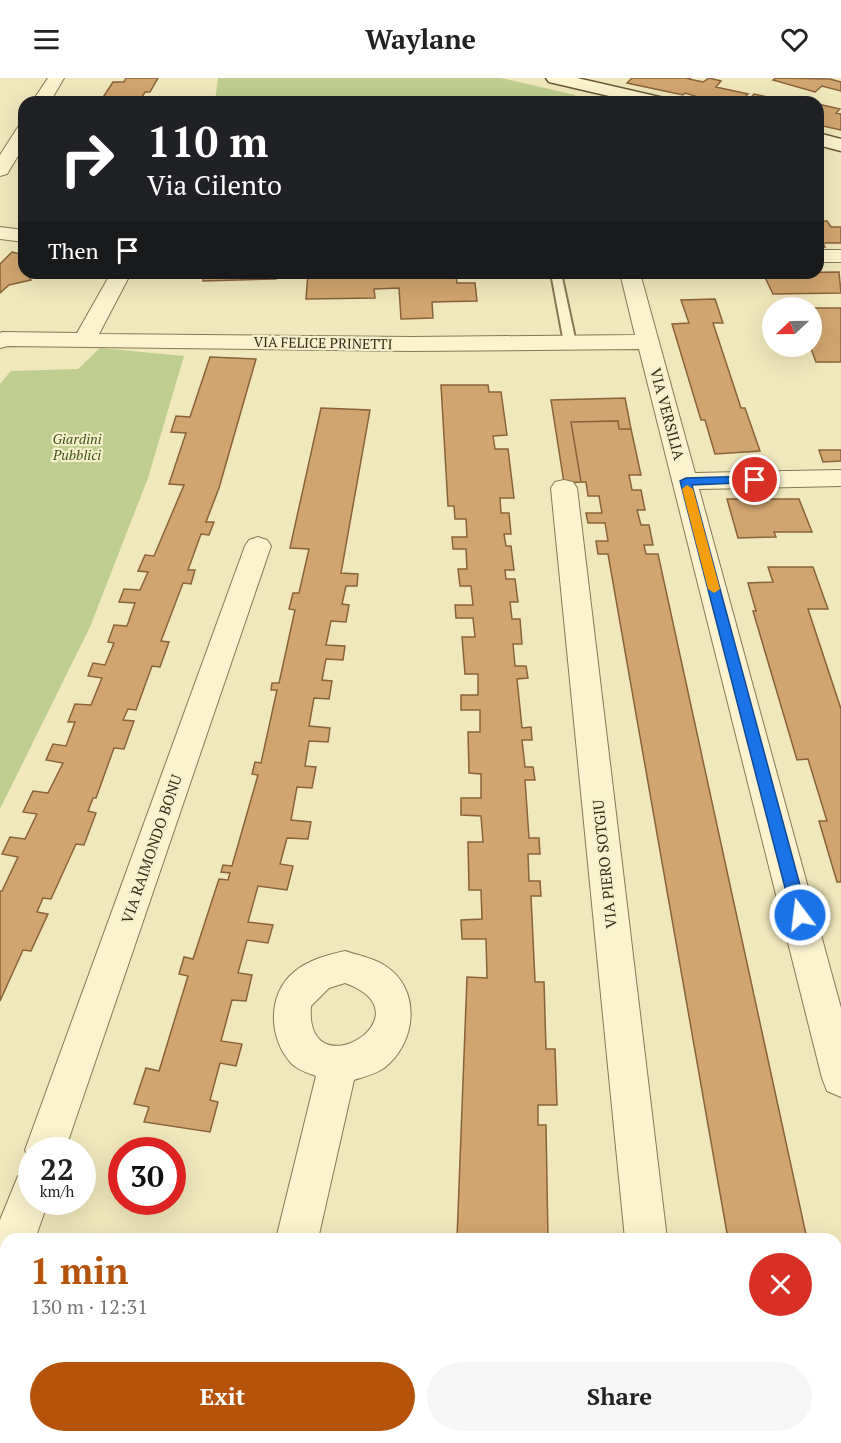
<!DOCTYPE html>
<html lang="en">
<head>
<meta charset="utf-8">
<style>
  body { margin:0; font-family:"PT Serif",serif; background:#f6f6f6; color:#222; height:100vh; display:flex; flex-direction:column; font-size:22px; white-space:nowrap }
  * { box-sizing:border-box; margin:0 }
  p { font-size:20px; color:#767676 }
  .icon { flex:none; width:33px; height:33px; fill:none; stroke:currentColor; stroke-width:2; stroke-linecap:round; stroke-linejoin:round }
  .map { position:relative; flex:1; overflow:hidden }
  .sheet { position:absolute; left:0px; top:1155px; width:842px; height:210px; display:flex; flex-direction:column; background:#fff; border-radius:18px 18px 0 0; box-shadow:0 6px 24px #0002 }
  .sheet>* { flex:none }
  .banner { position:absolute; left:18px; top:18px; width:806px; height:183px; border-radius:18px; box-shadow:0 6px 24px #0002; background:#202124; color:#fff; overflow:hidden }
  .needle { width:39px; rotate:248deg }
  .controls { position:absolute; left:762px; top:219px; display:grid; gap:12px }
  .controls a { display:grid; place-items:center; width:60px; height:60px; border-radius:50%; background:#fff; box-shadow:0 6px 24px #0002; font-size:30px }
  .speed { position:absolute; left:18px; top:1059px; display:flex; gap:12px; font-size:30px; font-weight:700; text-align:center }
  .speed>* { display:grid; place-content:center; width:78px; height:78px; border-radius:50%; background:#fff; box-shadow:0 6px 24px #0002; line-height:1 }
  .speed small { font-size:15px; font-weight:400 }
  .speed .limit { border:9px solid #d22; background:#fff; color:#111 }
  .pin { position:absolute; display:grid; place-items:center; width:51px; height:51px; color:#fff; margin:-26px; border:3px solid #fff; border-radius:50%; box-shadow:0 2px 6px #0007 }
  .me { position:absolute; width:66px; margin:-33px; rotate:345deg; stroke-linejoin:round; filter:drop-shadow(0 0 4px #0008) }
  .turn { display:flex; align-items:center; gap:21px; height:126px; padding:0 30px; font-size:27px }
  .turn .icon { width:78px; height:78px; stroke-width:2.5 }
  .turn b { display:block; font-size:42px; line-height:51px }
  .then { display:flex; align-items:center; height:57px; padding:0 30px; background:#0003; gap:12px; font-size:22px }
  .round { display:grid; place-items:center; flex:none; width:63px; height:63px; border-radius:32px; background:#f6f6f6 }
  .head { display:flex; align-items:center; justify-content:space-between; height:102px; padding:0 30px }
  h1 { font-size:36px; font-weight:800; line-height:45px; color:#b45309 }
  .cta { display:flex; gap:12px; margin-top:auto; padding:12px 30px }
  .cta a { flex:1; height:69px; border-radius:36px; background:#b45309; color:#fff; font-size:24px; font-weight:800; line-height:69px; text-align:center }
  .cta a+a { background:#f6f6f6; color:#222 }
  header { display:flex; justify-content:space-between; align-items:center; height:78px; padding:0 30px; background:#fff; font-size:27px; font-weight:800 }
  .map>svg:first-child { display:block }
</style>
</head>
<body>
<header><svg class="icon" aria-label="menu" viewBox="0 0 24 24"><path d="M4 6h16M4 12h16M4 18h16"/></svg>Waylane<svg class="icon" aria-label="heart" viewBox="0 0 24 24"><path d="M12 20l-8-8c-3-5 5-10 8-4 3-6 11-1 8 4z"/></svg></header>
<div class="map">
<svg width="841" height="1365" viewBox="0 0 841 1365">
  <rect width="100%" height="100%" fill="#f0e7bc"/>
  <path fill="#bfce90" d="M 218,0 L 501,0 L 575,17 L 576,24 L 215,24 Z
    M 100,270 L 184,278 L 148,400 L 90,549 L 0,731 L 0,306 L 11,293 L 78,291 Z"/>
  <path fill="#d1a56f" stroke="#896339" stroke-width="1.5" d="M 126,0 L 158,0 L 150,14 L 145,14 L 139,24 L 100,24 L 113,4 L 124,4 Z
    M 632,0 L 691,0 L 689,1 L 703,4 L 709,0 L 721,3 L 716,9 L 748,16 L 740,24 L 717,22 L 715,24 L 685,15 L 683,17 L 627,5 Z
    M 776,0 L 830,1 L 841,4 L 841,13 L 822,8 L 815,14 L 773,2 Z
    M 754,16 L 788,24 L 747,24 Z
    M 818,26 L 840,31 L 836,35 L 841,36 L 841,52 L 818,47 Z
    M 818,143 L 827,143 L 831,149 L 841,149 L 841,165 L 823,165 L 825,169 L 818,169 Z
    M 12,174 L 24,177 L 24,195 L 27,195 L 31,202 L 9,207 L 0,215 L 0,186 Z
    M 839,194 L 841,215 L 773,216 L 763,195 Z
    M 204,195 L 276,195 L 276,201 L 203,203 Z
    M 308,195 L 456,196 L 457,205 L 475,205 L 477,223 L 432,224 L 433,240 L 401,241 L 399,210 L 374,211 L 375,220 L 306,221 Z
    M 715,221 L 723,245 L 713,245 L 741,330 L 745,330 L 760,373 L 715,376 L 705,342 L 701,342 L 672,246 L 689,245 L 681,222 Z
    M 812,230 L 841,230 L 841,284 L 816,284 L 810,268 L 812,249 L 817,249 Z
    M 210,279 L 256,281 L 219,410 L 206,444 L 214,444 L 209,457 L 201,456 L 188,492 L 195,492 L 191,506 L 183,505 L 161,563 L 169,564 L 160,589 L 152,588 L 136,632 L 128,631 L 123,642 L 134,643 L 124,671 L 114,670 L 96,720 L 93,720 L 88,733 L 96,735 L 84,767 L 76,766 L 51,821 L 43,820 L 37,834 L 48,836 L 31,873 L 23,872 L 0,923 L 0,813 L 2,813 L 18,779 L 2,776 L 10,759 L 25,761 L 37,736 L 23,734 L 33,713 L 48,715 L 63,685 L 46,682 L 53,666 L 66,668 L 75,644 L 68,644 L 75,626 L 91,627 L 102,600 L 88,598 L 93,585 L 105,587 L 114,565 L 108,564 L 114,547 L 127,548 L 135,525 L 119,524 L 124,511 L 140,512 L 148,494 L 138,493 L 145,477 L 154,478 L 184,407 L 169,406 L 186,355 L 171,354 L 176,338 L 190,339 Z
    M 441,307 L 488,307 L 489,314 L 501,314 L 507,357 L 493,358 L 495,371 L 508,371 L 514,420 L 500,420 L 501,435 L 509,435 L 511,456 L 504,456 L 506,468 L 511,468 L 514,492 L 505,492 L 506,501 L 515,501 L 518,524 L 510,524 L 512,541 L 520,541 L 522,566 L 513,566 L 515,588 L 526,588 L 528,600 L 517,601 L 522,650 L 531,649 L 532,662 L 522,662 L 525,689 L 533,689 L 535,702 L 525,702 L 529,760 L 539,760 L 540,776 L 528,776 L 529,803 L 540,803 L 541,818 L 531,818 L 535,904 L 544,904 L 546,971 L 555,971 L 557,1027 L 538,1027 L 538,1047 L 546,1047 L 548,1161 L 457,1161 L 467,899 L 487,900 L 486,861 L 462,861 L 461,842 L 482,841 L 481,812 L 469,812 L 468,764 L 483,764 L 481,738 L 461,737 L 461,720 L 481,720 L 481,696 L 469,695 L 468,654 L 480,654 L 480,632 L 461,632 L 461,617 L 478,617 L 478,596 L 465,596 L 462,559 L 475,559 L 473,540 L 456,540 L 455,527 L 473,527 L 471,508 L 460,508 L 458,491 L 467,491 L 466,471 L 453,471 L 452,459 L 467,459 L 466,441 L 455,441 L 454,428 L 448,428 Z
    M 625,320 L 631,351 L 619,351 L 618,343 L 571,344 L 581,404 L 564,405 L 551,322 Z
    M 321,330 L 370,332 L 341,495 L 358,496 L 357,508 L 346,508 L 342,526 L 349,527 L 346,544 L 331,543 L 326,567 L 345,568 L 343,582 L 326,581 L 322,602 L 332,603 L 329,621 L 314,620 L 309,648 L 330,650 L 328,664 L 309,663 L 305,688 L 316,689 L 312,710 L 297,709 L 291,742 L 311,744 L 308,761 L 287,760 L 280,786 L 293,788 L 287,812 L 258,808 L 248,844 L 273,847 L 268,865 L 247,862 L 238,895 L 252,897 L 246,923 L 232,922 L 221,963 L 242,966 L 236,988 L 220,985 L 210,1022 L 218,1024 L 210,1054 L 144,1044 L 149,1029 L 134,1026 L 146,990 L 159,993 L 188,898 L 179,896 L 184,879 L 193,881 L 219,801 L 228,802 L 230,795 L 221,794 L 223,787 L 232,788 L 258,697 L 252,696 L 255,684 L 261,685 L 277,612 L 271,612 L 272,605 L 279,605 L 295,532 L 289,531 L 293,515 L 299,515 L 309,471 L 290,470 Z
    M 618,343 L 619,351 L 631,351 L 641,397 L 629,397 L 632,412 L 641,412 L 645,432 L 637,432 L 641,447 L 649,447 L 653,467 L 644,467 L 646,476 L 658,476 L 807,1161 L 728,1161 L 608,476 L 598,476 L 596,463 L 608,463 L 605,445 L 588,445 L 586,435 L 602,435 L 599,418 L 588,418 L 586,404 L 581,404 L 571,344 Z
    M 819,372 L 841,372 L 841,383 L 823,384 Z
    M 727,421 L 799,421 L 812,454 L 774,454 L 776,459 L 738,460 Z
    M 768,489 L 813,489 L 828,531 L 808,531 L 841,631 L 841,804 L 837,804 L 819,743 L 827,743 L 808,681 L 797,682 L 753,533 L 756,533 L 748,505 L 773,504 Z
    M 836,1292 L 841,1317 L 841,1365 L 764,1365 L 763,1359 L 836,1359 Z
    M 449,1359 L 552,1359 L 552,1365 L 449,1365 Z"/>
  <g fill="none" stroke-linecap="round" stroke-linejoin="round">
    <g stroke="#875" stroke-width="4">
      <path id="service" d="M 551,195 L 561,195 L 576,265 L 574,267 L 566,267 L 564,265 Z"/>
    </g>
    <g stroke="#875" stroke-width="2">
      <path id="minor" d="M 48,0 L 64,0 L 50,24 L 32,24 Z
        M 24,48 L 24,68 L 7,96 L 0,98 L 0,77 L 18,49 Z
        M 0,149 L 24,152 L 24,164 L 0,161 Z
        M 818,172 L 841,172 L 841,184 L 818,184 Z
        M 111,195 L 131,195 L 99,256 L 411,259 L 635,257 L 620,195 L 640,195 L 695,395 L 841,392 L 841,408 L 699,411 L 841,930 L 841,1019 L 827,1013 L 822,1000 L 639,271 L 411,273 L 8,268 L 0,270 L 0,255 L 2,254 L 77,255 Z
        M 564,402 L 573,404 L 577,410 L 667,1161 L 625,1161 L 551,410 L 555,404 Z
        M 258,459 L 267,462 L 271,468 L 65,1072 L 32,1072 L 32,1086 L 25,1072 L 245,468 L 249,462 Z
        M 345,873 C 357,877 373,880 384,887 C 422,910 417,965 384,990 C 376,996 363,999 354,1002 L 318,1161 L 276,1161 L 316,998 C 308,995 298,992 292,986 C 268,961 267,916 294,894 C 308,882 327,877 345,873 ZM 345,905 C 433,937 304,1015 311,928 L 329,910 Z
        M 32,1092 L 32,1124 L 48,1124 L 35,1161 L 6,1161 L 6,1221 L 0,1223 L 0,1142 L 18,1098 Z
        M 228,1359 L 274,1359 L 273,1365 L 227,1365 Z
        M 644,1359 L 690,1359 L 691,1365 L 645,1365 Z"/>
    </g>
    <g stroke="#6a5838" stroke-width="3">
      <path id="secondary" d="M 546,0 L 577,0 L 664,20 L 667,24 L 635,24 L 549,4 Z
        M 818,55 L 841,61 L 841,73 L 818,67 Z"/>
    </g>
    <use href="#service" fill="#fbf3cf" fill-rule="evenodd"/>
    <use href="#minor" fill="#fbf3cf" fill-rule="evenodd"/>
    <use href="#secondary" fill="#fbf3cf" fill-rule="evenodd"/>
  </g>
  <path fill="#1a73e8" stroke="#114b97" stroke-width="1.5" d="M 755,398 L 759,399 L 759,404 L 692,407 L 808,837 L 805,842 L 800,844 L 795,842 L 792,837 L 680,403 L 686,400 Z"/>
  <path fill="#f59e0b" d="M 687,407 L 693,411 L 720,511 L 714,515 L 708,511 L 682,411 Z"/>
  <g text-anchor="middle" stroke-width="4.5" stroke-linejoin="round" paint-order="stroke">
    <g font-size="14" fill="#372c1a" stroke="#f7f0cc">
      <text transform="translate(323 265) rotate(1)" y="5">VIA FELICE PRINETTI</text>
    </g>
    <g font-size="14" font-style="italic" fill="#405420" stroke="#f7f0cc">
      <text x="77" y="366">Giardini<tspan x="77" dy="16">Pubblici</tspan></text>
    </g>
    <g font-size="15" fill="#372c1a" stroke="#f7f0cc">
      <text transform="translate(667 336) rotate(75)" y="5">VIA VERSILIA</text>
      <text transform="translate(152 771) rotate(-71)" y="5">VIA RAIMONDO BONU</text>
      <text transform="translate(605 786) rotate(-96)" y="5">VIA PIERO SOTGIU</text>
    </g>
  </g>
</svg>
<div class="controls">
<a><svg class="needle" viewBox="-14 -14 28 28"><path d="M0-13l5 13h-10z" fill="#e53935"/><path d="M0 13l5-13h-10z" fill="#767676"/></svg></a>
</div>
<div class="speed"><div>22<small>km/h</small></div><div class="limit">30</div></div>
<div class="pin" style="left:755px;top:402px;background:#d93025"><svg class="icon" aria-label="arrive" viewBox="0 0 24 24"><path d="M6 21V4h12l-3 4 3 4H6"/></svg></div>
<svg class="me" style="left:800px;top:837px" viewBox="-20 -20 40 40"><circle r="17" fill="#1a73e8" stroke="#fff" stroke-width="3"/><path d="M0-11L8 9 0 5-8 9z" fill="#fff"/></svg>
<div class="banner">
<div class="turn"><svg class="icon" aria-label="right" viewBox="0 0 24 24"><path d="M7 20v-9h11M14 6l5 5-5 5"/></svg><div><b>110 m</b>Via Cilento</div></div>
<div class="then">Then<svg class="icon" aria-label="arrive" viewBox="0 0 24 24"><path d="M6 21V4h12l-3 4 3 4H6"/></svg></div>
</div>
<section class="sheet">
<div class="head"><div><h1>1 min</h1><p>130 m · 12:31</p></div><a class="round" style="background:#d93025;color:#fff"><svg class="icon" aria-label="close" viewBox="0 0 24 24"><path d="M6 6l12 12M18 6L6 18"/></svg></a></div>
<div class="cta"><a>Exit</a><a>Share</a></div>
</section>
</div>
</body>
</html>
